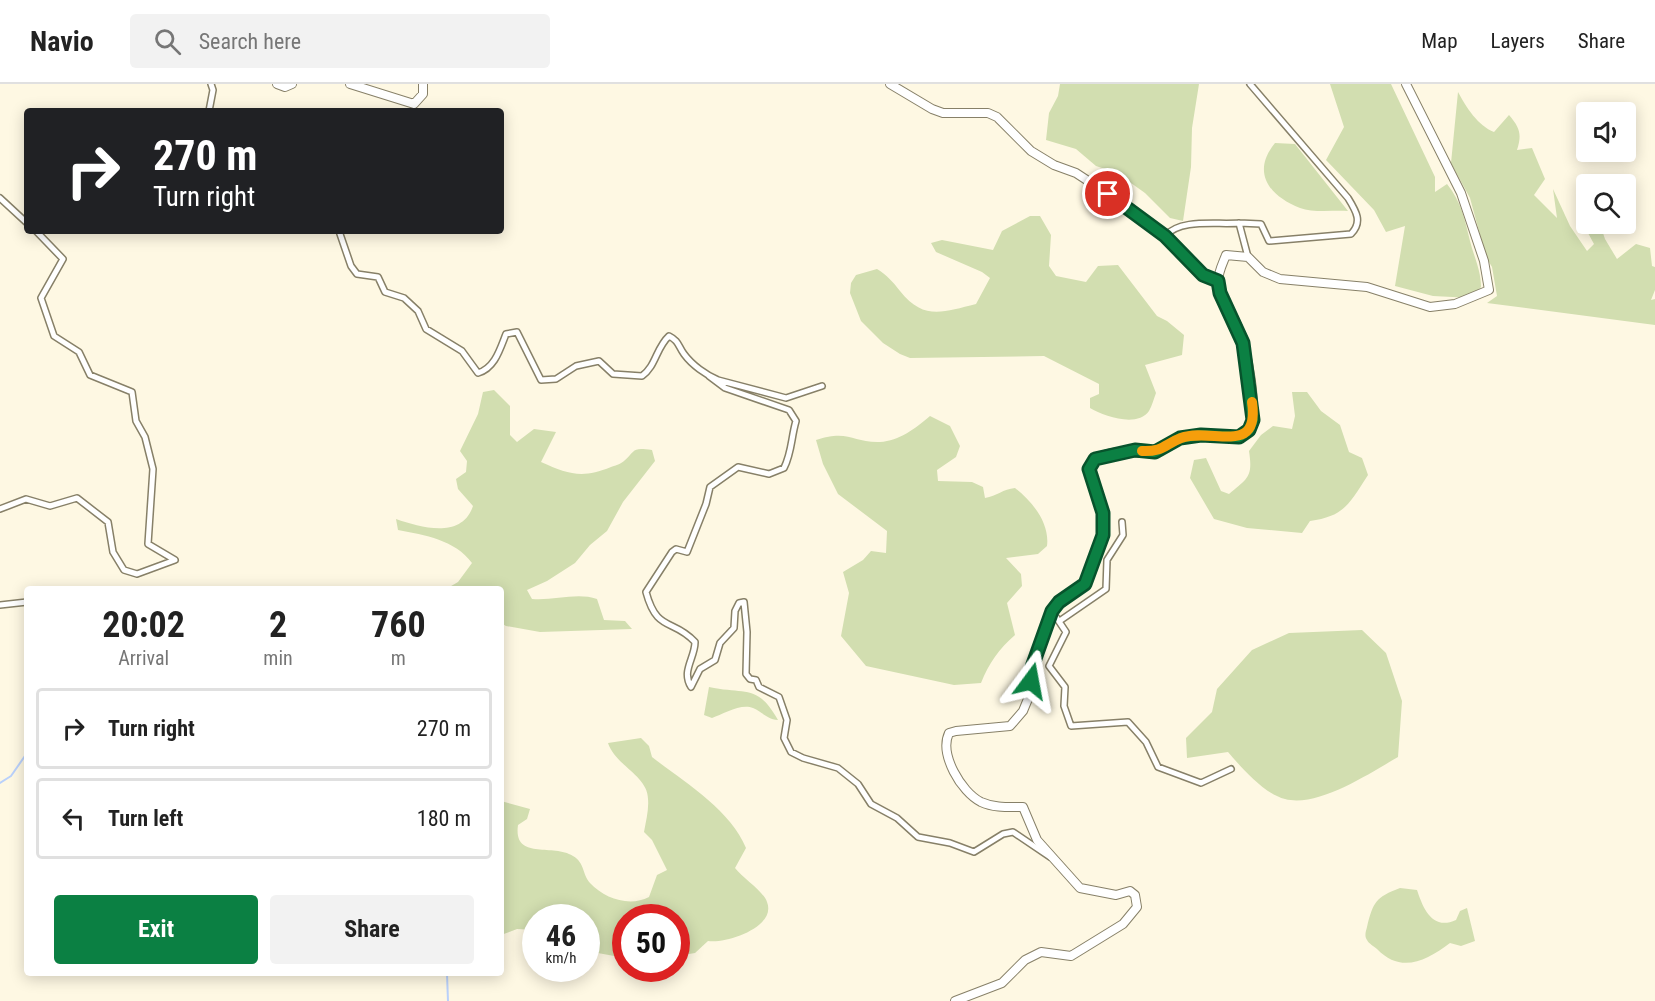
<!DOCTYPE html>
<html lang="en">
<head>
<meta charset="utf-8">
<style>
  body { margin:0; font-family:"Roboto Condensed",sans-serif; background:#f2f2f2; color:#222; height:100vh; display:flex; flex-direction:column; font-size:22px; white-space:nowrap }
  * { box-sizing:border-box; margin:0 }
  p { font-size:20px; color:#767676 }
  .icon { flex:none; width:33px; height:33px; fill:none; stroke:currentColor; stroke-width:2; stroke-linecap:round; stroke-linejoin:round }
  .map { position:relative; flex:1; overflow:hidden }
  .details { position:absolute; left:24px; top:502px; width:480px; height:390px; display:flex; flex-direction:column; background:#fff; border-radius:6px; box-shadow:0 3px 15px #0003 }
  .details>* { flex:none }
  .top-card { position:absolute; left:24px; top:24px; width:480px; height:126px; border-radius:6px; box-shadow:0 3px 15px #0003; background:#202124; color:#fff; overflow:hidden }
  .buttons { position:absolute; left:1576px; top:18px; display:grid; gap:12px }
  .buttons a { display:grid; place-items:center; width:60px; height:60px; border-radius:6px; background:#fff; box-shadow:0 3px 15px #0003; font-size:30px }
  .speed { position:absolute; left:522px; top:820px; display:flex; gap:12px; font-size:30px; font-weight:700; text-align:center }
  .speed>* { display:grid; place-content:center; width:78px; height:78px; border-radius:50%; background:#fff; box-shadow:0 3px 15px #0003; line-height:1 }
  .speed small { font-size:15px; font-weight:400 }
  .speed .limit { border:9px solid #d22; background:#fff; color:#111 }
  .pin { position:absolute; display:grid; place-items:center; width:51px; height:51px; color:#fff; margin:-26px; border:3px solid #fff; border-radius:50%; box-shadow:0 2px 6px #0007 }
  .me { position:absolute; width:66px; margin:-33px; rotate:13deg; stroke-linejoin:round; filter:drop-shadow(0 0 4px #0008) }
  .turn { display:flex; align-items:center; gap:21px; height:126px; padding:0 30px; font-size:27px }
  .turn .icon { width:78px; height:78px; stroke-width:2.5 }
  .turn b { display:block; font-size:42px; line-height:51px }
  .eta { display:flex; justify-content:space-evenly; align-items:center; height:102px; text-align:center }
  .eta b { font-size:36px; font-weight:700; line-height:42px }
  .primary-button { display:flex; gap:12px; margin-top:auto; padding:12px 30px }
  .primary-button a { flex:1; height:69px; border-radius:6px; background:#0b8043; color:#fff; font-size:24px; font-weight:700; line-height:69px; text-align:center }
  .primary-button a+a { background:#f2f2f2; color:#222 }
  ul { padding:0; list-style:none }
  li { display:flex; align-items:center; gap:18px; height:81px; margin:0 12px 9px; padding:0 18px; border:3px solid #e0e0e0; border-radius:6px }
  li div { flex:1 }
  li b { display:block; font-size:22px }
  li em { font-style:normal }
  header { display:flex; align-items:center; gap:36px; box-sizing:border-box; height:84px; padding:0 30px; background:#fff; border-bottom:2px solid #e0e0e0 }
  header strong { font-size:28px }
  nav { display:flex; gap:33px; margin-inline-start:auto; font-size:21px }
  .search { width:420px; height:54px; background:#f2f2f2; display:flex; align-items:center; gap:15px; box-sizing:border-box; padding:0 21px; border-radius:6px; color:#767676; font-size:22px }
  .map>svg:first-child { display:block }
</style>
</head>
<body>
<header>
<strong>Navio</strong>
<div class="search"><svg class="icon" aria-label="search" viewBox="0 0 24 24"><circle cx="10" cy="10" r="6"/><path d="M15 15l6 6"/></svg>Search here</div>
<nav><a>Map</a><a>Layers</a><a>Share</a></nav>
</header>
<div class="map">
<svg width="1655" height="917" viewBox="0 0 1655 917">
  <rect width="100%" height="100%" fill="#fef8e3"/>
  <path fill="#d2deb0" d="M 1060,0 L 1199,0 L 1192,44 L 1191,83 L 1183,137 L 1170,134 L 1145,109 L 1117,89 L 1096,82 L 1076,65 L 1046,56 L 1049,29 L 1058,12 Z
    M 1330,0 L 1391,0 L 1435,93 L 1435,108 L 1447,100 C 1461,117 1465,136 1470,157 C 1474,173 1481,186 1481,203 L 1472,214 L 1433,212 L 1395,202 L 1405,142 L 1386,148 L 1374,126 L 1326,76 L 1344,43 Z
    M 1458,8 C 1466,23 1478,42 1494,48 L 1509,31 C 1520,44 1522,50 1517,66 L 1532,64 L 1545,95 L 1534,111 L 1557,134 L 1553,105 L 1570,142 L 1587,167 L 1594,160 L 1588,149 L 1600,140 L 1605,155 L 1617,175 L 1636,160 L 1650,164 L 1652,182 L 1655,183 L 1655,206 L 1651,216 L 1655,215 L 1655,241 L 1487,219 L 1497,212 L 1492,183 L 1486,173 L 1470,114 L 1451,79 Z
    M 1275,59 L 1295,60 L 1348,127 C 1334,126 1313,129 1300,124 C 1269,112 1251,88 1275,59 Z
    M 1030,132 L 1040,132 L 1051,151 L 1049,182 L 1056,192 L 1086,198 L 1098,182 L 1118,181 L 1157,232 L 1167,237 L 1184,251 L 1182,271 L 1145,281 L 1156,309 C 1154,314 1152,322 1149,327 C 1137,344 1104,332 1090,324 L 1090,314 L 1099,310 L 1099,300 L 1044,272 L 910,274 L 900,270 L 883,259 L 861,237 L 850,209 L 851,199 L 856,191 L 877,185 C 887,191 893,198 900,207 C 924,237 943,228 976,220 L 990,194 L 982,188 L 936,168 L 931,159 L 942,156 L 993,166 L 1002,147 Z
    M 494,306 L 510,322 L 510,351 L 517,358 L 534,345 L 556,348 L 541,378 C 568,390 582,395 611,383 C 614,382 621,380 624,377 C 636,366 632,363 652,366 L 655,377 L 623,418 L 607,447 L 590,461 L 575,479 L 547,497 L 527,506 L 532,515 C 553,517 577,508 597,515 L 604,536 L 625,537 L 632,545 L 540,548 L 506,542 L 501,539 L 501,506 L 446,505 L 458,498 L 472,479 C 455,456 425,451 398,446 L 396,435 C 422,444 462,455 473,422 L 458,405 L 456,395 L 466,388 L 467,377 L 460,367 L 478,330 L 483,308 Z
    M 1292,308 L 1307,308 L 1321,327 L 1340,341 L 1349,368 L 1362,374 L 1368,391 C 1349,420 1345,432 1310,437 L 1302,449 L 1247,444 L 1214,435 L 1190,394 L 1194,376 L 1206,374 L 1221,407 L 1229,410 C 1248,394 1253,393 1249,367 L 1261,351 L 1273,342 L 1292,345 L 1295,332 Z
    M 930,332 L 950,342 L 960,362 L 956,373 L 937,386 L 938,397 L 972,398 L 983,403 L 985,414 C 997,412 1003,405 1015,404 C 1032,417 1050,439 1047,462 L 1038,470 L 1006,474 L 1021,490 L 1022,502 L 1007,519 L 1015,551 C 999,565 989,579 981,599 L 954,601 L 866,582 L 841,552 L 849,509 L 843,488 L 863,476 L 871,467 L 886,469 L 887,447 L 838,410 L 823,380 L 816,356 C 849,345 853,359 880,358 C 899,357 916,344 930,332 Z
    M 1362,546 L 1386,569 L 1402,617 L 1398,673 C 1370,689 1318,724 1285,715 C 1264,710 1241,683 1228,668 L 1187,674 L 1186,654 L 1212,628 L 1217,605 L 1252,566 L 1289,549 Z
    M 709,603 C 746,611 757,599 778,636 C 766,635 763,628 753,624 C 741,619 723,630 712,634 L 704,631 Z
    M 641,654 L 649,662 L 652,673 C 684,698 730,725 746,764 L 735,784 C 743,794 764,808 767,818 C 777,843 726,860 708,857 L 695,869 L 677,872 L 676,834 L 626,834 L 625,874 L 587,867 L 586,834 L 536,834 L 535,846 L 517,845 L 501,851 L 501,717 L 530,725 L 527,735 L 518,741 C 513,777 552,759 573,772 C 585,779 582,790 590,799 C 605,815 630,823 649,813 L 657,791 L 667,786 L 652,756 L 644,748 C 646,737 649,725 648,715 C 648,692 615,681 608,659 Z
    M 1400,804 L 1417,806 C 1423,824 1432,847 1456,836 L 1460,827 L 1467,824 L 1475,857 L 1461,862 L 1450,859 C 1426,877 1401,890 1377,865 C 1374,862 1369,860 1367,856 C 1364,852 1366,847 1367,843 C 1373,818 1376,813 1400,804 Z"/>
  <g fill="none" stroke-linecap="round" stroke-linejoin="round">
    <path stroke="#bad1fb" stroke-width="2" d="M 0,699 L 11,692 L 27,669
      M 447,890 L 448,917"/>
    <g stroke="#878068" stroke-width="8">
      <path id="street" d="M 209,27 L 213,6 L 211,0
        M 0,114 L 27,139
        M 339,147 L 351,182 L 357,190 L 378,193 L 385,208 L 404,214 L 418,227 L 426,245 L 462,267 L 478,289 C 495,284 500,265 506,250 L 517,248 L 541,296 L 556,295 L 576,282 L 599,277 L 613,290 L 642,292 C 656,282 656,264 669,252 C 679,257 678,262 684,270 C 692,281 706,291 718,296 L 786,314 L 822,302
        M 1165,152 C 1181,134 1217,141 1239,139
        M 1248,173 L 1239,139 L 1261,140 L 1269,157 L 1351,150 C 1363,138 1356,127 1348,114 L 1250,0
        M 709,292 L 725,304 L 789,326 L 796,337 C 791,354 792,368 784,384 L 769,390 L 738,383 L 710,403 L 706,420 L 687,468 L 676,465 L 672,468 L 646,508 C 657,549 673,534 695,558 C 695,574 681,587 691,603 L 700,585 L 715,576 L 720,559 L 734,544 L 735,527 L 739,519 L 744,518 L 747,548 L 746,590 L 750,595 L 756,596 L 759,603 L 779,613 L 787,636 L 784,654 L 791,668 L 803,674 L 838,684 L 858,700 L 871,720 L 897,734 L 918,753 L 950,759 L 974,768 L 1003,750 L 1013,748 L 1050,773
        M 0,425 L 26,415 L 50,422 L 77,414 L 108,438 L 113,468 L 124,486 L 137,490 L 175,476 L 148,460 L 153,385 L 145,353 L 136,337 L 132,308 L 90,291 L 79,268 L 54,252 L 41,214 L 63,175 L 36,147
        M 0,521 L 27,518
        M 1052,527 L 1066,548 L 1049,582 L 1065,603 L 1064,622 L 1071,642 L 1128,638 L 1146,658 L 1158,683 L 1201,699 L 1231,685
        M 1061,536 L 1106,505 L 1107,476 L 1123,451 L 1122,438"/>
    </g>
    <g stroke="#878068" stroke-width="10">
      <path id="secondary" d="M 277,0 L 285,3 L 292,0
        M 350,0 L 414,20 L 423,10 L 423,0
        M 890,0 L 932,25 L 943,29 L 988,29 L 997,33 L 1031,67 L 1054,81 L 1076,89 L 1108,110 L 1165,152 L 1203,191 L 1218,197
        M 955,917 L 1002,899 L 1025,876 L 1041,868 L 1071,872 L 1123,840 L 1137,823 L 1135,811 L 1130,807 L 1116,811 L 1080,804 L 1037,756 L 1023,723 C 1008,723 994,724 981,718 C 961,708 939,670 949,649 L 956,647 L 1010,642 L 1023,627 L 1030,610 L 1032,583 L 1052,527 L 1085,500 L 1103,451 L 1103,428 L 1089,385 L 1095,375 C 1117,363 1135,371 1155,368 C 1165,366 1172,357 1180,354 C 1203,344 1228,359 1249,347 C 1259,322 1247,265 1237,241 C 1231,226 1219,214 1218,198 C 1218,188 1223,179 1226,171 L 1248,173 L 1263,188 L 1280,195 L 1367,203 L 1430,223 L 1455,220 L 1489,206 L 1484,177 L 1461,109 L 1406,0"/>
    </g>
    <use href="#street" stroke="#fff" stroke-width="5"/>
    <use href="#secondary" stroke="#fff" stroke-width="8"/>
  </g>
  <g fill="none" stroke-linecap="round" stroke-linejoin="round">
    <g stroke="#07532c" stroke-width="15">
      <path id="route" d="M 1031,597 L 1032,583 L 1052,527 L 1059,518 L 1085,500 L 1103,451 L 1103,429 L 1089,385 L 1095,375 L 1135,366 L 1155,368 L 1180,354 L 1201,351 L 1239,353 L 1249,346 L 1253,336 L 1243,259 L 1220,209 L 1218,197 L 1203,191 L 1165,152 L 1108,110"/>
    </g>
    <use href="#route" stroke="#0b8043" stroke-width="10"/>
    <path stroke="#f59e0b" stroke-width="10" d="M 1142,367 C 1163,368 1165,360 1181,354 C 1212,343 1260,373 1252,318"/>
  </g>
</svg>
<div class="buttons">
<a><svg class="icon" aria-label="sound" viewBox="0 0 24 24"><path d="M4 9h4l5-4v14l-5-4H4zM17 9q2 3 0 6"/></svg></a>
<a><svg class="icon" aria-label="search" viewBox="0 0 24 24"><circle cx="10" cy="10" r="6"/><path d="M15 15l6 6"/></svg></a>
</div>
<div class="speed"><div>46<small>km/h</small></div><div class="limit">50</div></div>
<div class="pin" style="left:1108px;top:110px;background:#d93025"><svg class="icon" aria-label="arrive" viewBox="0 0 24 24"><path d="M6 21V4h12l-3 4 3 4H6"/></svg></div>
<svg class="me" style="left:1031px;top:597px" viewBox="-20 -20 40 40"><path d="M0-17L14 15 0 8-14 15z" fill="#0b8043" stroke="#fff" stroke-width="4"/></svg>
<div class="top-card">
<div class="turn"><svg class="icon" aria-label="right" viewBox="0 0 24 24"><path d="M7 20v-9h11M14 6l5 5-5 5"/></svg><div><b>270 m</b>Turn right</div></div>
</div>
<section class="details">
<div class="eta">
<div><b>20:02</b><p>Arrival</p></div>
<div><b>2</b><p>min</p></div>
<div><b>760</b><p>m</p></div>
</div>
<ul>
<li><svg class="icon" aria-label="right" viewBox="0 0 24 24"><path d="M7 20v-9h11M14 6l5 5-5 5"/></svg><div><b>Turn right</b></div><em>270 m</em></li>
<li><svg class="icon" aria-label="left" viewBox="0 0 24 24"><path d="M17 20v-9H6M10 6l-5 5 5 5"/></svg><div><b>Turn left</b></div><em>180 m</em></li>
</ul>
<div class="primary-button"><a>Exit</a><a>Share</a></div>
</section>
</div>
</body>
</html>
